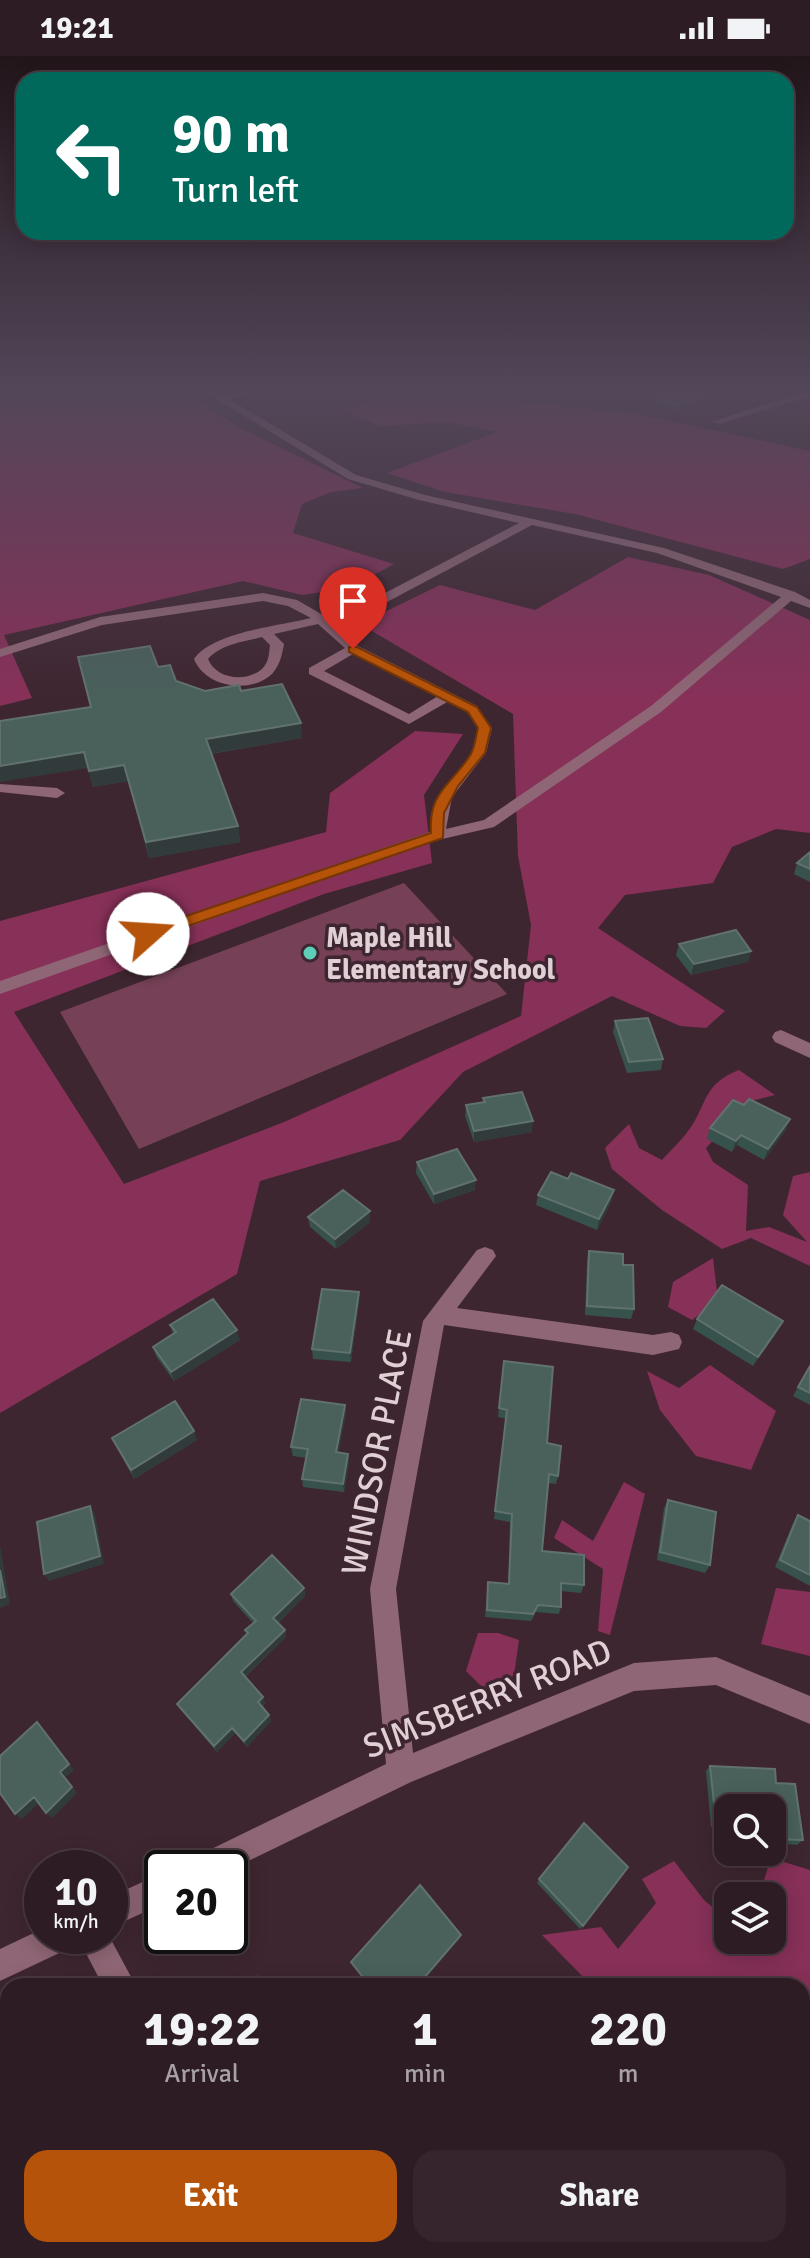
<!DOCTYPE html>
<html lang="en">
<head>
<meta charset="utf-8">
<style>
  body { margin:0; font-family:Signika,sans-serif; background:#36252c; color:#f1f3f6; height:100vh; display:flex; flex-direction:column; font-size:30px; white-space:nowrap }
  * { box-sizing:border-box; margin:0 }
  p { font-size:26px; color:#a7a1a6 }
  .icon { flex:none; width:44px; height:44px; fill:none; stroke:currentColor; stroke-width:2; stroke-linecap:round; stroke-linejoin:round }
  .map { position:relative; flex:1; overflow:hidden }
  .sheet { position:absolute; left:0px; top:1922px; width:810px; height:280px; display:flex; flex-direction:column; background:#2e1c24; border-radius:24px 24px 0 0; box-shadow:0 4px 20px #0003,0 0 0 2px #493a41 }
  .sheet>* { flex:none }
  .guide { position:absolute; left:16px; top:16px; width:778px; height:168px; border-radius:24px; box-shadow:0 4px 20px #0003,0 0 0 2px #493a41; background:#00695c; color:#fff; overflow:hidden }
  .fabs { position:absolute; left:714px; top:1738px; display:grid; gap:16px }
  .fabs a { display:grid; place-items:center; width:72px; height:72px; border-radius:16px; background:#2e1c24; box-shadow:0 4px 20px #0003,0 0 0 2px #493a41; font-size:40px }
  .speed { position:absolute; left:24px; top:1794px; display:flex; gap:16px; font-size:40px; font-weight:700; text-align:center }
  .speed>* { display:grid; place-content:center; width:104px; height:104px; border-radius:50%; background:#2e1c24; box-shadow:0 4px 20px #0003,0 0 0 2px #493a41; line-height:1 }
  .speed small { font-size:20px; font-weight:400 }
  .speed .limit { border:4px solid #111; border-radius:12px; background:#fff; color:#111 }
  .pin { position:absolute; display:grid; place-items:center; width:68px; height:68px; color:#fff; margin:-82px -34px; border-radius:50% 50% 50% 0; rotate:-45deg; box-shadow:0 0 8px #0007 }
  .pin .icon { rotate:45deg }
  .me { position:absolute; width:88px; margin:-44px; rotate:71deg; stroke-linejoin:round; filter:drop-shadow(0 0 6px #0008) }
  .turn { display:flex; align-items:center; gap:28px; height:168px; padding:0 24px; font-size:36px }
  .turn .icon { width:104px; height:104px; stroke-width:2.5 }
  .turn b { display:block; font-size:56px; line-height:68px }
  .eta { display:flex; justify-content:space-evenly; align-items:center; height:136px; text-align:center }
  .eta b { font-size:48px; font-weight:700; line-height:56px }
  .primary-button { display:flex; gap:16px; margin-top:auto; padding:16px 24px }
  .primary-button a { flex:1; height:92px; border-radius:24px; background:#b45309; color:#fff; font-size:32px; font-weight:700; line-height:92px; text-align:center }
  .primary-button a+a { background:#36252c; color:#f1f3f6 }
  .status { display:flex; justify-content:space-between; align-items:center; height:56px; padding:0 40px; background:#2e1c24; direction:ltr }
  .status svg { height:22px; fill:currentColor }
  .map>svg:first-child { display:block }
</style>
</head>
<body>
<div class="status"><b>19:21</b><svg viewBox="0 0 49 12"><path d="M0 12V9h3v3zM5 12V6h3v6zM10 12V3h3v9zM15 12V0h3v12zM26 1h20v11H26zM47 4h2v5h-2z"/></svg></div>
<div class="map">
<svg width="810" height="2202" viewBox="0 0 810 2202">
  <rect width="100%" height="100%" fill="#3e2630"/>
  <path fill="#764157" d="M 404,827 L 507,938 L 139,1093 L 60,956 Z"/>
  <path fill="#873058" d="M 0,333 L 179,333 L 238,371 L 363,432 L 331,436 L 302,448 L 293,477 L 394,508 L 350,532 L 302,539 L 243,525 L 4,579 L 32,642 L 0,650 Z
    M 413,333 L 458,333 L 510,345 L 633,357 L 810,395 L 810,503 L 783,513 L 575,458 L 445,436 L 387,417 L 497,376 L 446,366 L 380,370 L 343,354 Z
    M 628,501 L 709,519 L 810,564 L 810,777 L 776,773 L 732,791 L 713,827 L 625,839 L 598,872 L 725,955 L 706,972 L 680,970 L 612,940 L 463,1016 L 400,1084 L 260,1125 L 237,1218 L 0,1357 L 0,865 L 326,776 L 330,737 L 415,675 L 463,678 L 424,739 L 432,807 L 324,838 L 14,956 L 124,1128 L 284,1066 L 521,960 L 531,869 L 518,800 L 513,658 L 360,568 L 440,529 L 535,554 Z
    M 739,1014 L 775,1039 L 751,1045 L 706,1092 L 713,1106 L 748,1129 L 746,1175 L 769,1171 L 807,1186 L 783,1159 L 793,1120 L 810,1116 L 810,1210 L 751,1182 L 722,1193 L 662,1154 L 612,1113 L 605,1092 L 629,1068 L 639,1092 L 662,1104 C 671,1094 681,1085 688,1075 C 708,1049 701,1029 739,1014 Z
    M 713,1202 L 718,1244 L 692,1264 L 668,1251 L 673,1226 Z
    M 710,1309 L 776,1355 L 751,1414 L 696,1400 L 660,1354 L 647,1315 L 679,1332 Z
    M 624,1426 L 645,1438 L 610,1579 L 598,1575 L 603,1513 L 554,1482 L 562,1464 L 593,1485 Z
    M 776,1532 L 810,1536 L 810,1600 L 761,1588 Z
    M 478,1577 L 498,1577 L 519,1584 L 514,1619 L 488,1637 L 466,1615 Z
    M 771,1802 L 810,1814 L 810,1996 L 802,1992 L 802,1930 L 592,1930 L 542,1879 L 601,1871 L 618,1893 L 656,1847 L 642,1823 L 674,1805 L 704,1844 L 728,1864 L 728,1884 L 772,1884 L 772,1840 L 759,1840 Z
    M 810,2098 L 810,2202 L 750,2202 L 745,2194 L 802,2194 L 802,2121 Z"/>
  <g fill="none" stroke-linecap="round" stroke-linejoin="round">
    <path fill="#8f6675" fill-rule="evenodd" d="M 200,333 L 211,333 L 222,339 L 262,333 L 229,343 L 356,419 L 425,439 L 664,492 L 795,536 L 810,544 L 810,552 L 791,545 L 661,656 L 494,771 L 438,784 L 352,813 L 0,938 L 0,925 L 430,776 C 431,734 456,730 471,697 C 475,690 476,680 478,672 L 467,656 L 449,645 L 409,668 L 309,618 L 309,612 L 345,592 L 318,568 L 274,578 L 284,588 C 282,599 280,609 272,618 C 250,639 205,631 194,603 C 213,576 279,570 311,562 L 288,550 L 263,545 L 102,569 L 0,601 L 0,593 L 100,561 L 263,537 L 297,544 L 323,559 L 362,549 L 519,467 L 419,444 L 348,423 ZM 532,469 L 657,497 L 781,541 L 651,650 L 484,764 L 446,773 L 452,741 L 486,697 L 492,672 L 477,650 L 358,590 L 330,565 L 370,555 ZM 262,581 L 270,589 C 269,597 269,606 262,613 C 246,627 216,623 208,603 C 221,588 243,586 262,581 ZM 353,598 L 438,640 L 409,658 L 324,615 Z
      M 810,334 L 810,340 L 720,368 L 711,366 Z
      M 0,728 L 57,732 L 65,737 L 57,742 L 0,736 Z
      M 781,974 L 810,987 L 810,1002 L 775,986 L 772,981 L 775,976 Z
      M 485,1191 L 493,1194 L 496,1200 L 457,1252 L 653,1279 L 671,1276 L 679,1279 L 682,1286 L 679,1293 L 653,1299 L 444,1269 L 396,1533 L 413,1697 L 634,1607 L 716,1601 L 810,1640 L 810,1668 L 716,1629 L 634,1635 L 411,1726 L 230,1814 L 230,1812 L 188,1812 L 193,1802 L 386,1708 L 370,1533 L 423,1265 L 477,1194 Z
      M 162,1817 L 162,1848 L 110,1872 L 110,1841 Z
      M 42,1873 L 42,1880 L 76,1880 L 72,1891 L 0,1925 L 0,1893 Z
      M 77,1880 L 109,1880 L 136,1930 L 103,1930 Z
      M 307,2194 L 346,2194 L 350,2202 L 310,2202 Z"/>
  </g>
  <path fill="#37524c" d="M 485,332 L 532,332 L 506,340 Z
    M 567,332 L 612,332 L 581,340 Z
    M 625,332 L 756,332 L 676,356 Z
    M 158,611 L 176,625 L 205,635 L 241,635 L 302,682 L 211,698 L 238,770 L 240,786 L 149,802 L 128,725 L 93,731 L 88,712 L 91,651 Z
    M 810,796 L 810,826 L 794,818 L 797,807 Z
    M 679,888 L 751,895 L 748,906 L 691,919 L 676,899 Z
    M 615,965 L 663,1003 L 661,1014 L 627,1017 L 613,976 Z
    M 483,1042 L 532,1076 L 474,1086 L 465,1060 L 466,1049 L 483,1046 Z
    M 744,1049 L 786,1074 L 764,1104 L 737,1089 L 732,1096 L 707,1083 L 710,1072 Z
    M 417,1106 L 475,1134 L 434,1148 L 416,1117 Z
    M 538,1139 L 612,1144 L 597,1174 L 536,1149 Z
    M 370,1155 L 370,1166 L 336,1193 L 310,1171 L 308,1161 Z
    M 589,1195 L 623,1209 L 634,1253 L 631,1263 L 585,1259 L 587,1205 Z
    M 359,1236 L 359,1246 L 351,1306 L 313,1303 L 312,1293 Z
    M 697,1263 L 783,1265 L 778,1275 L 753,1310 L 693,1273 Z
    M 170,1269 L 240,1284 L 174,1325 L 156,1300 L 153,1291 L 173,1278 Z
    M 504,1305 L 547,1387 L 558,1420 L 556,1428 L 548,1427 L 542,1495 L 584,1529 L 581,1537 L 561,1535 L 561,1551 L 559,1558 L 536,1556 L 531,1565 L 485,1561 L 488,1526 L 508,1528 L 510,1466 L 494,1463 L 506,1363 L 498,1361 Z
    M 810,1310 L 810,1349 L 793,1340 Z
    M 345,1349 L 346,1358 L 338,1396 L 348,1398 L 349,1406 L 344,1436 L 303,1431 L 302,1423 L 307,1402 L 293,1400 L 291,1391 Z
    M 112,1382 L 197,1384 L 134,1423 Z
    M 668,1444 L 710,1509 L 705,1517 L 657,1504 L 664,1452 Z
    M 798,1459 L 810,1465 L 810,1530 L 775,1511 L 793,1467 Z
    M 304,1532 L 305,1540 L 278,1567 L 285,1574 L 286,1581 L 245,1621 L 265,1647 L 262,1651 L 269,1659 L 271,1665 L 247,1691 L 235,1677 L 217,1696 L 181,1654 L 177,1648 L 247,1579 L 245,1574 L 253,1567 L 233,1545 L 231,1538 Z
    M 710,1710 L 776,1727 L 803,1784 L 797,1789 L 772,1787 L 772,1752 L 728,1752 L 728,1772 L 711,1771 L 706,1715 Z
    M 539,1823 L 583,1870 L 580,1873 L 537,1827 Z
    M 568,2194 L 660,2194 L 651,2202 L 636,2202 L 634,2199 L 631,2202 L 573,2202 Z"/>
  <path fill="#323b3b" d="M 510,332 L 532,332 L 506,340 L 506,334 Z
    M 585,332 L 612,332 L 581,340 L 582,333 Z
    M 734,332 L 756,332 L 676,356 L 677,349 Z
    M 301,667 L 302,682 L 208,698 L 206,683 Z
    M 84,696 L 88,712 L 0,726 L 0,710 Z
    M 124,709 L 128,725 L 93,731 L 89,715 Z
    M 238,770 L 240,786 L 149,802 L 146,786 Z
    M 751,895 L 748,906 L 691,919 L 694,908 Z
    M 790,1063 L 786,1074 L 764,1104 L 768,1093 Z
    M 533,1065 L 532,1076 L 474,1086 L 474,1075 Z
    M 741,1079 L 737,1089 L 732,1096 L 736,1085 Z
    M 476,1124 L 475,1134 L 434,1148 L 434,1138 Z
    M 614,1134 L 612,1144 L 597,1174 L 599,1163 Z
    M 370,1155 L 370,1166 L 336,1193 L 335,1183 Z
    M 359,1236 L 359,1246 L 351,1306 L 350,1297 Z
    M 783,1265 L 778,1275 L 753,1310 L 758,1301 Z
    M 237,1274 L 240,1284 L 174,1325 L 171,1316 Z
    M 345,1349 L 346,1358 L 337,1405 L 336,1396 Z
    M 194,1375 L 197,1384 L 134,1423 L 131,1414 Z
    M 348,1398 L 349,1406 L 344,1436 L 343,1428 Z
    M 90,1450 L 95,1458 L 104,1508 L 49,1525 L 44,1518 Z
    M 0,1489 L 10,1548 L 0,1552 Z
    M 304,1532 L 305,1540 L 275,1569 L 273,1562 Z
    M 285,1574 L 286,1581 L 243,1622 L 241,1616 Z
    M 263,1641 L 265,1647 L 260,1652 L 258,1646 Z
    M 269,1659 L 271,1665 L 247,1691 L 244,1685 Z
    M 37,1666 L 74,1714 L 66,1721 L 77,1737 L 52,1762 L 46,1757 L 60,1716 Z
    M 232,1672 L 235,1677 L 217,1696 L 214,1690 Z
    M 34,1741 L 40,1746 L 22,1763 L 15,1758 Z
    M 461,1879 L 460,1882 L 419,1930 L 417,1930 Z
    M 8,2125 L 8,2131 L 0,2138 L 0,2132 Z"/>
  <path fill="#49605b" stroke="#61726e" stroke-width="2" d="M 640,332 L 734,332 L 677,349 Z
    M 150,590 L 158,611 L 170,609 L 176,625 L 205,635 L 239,629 L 241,635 L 282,628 L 301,667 L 206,683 L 238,770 L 146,786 L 124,709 L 89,715 L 84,696 L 0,710 L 0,665 L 91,651 L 78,601 Z
    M 810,796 L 810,813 L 797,807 Z
    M 736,874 L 751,895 L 694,908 L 679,888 Z
    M 648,962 L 663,1003 L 629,1006 L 615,965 Z
    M 522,1036 L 533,1065 L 474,1075 L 466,1049 L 485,1046 L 483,1042 Z
    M 749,1043 L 790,1063 L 768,1093 L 741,1079 L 736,1085 L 710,1072 L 733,1044 L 744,1049 Z
    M 457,1093 L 476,1124 L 434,1138 L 417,1106 Z
    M 551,1116 L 568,1123 L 571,1117 L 614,1134 L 599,1163 L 538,1139 Z
    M 343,1134 L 370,1155 L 335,1183 L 308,1161 Z
    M 589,1195 L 623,1198 L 623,1209 L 633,1209 L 634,1253 L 587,1250 Z
    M 722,1229 L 783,1265 L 758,1301 L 697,1263 Z
    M 322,1233 L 359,1236 L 350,1297 L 312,1293 Z
    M 213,1243 L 237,1274 L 171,1316 L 153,1291 L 176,1276 L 170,1269 Z
    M 504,1305 L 553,1311 L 547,1387 L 561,1390 L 558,1420 L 549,1418 L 542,1495 L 584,1499 L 584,1529 L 561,1527 L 561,1551 L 538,1549 L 533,1558 L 487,1554 L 488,1526 L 509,1528 L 512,1458 L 495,1455 L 507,1354 L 499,1352 Z
    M 810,1310 L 810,1337 L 798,1331 Z
    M 301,1343 L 345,1349 L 336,1396 L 348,1398 L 343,1428 L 302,1423 L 308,1393 L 291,1391 Z
    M 175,1345 L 194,1375 L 131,1414 L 112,1382 Z
    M 668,1444 L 716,1456 L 710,1509 L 660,1496 Z
    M 90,1450 L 100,1500 L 44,1518 L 37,1466 Z
    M 798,1459 L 810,1465 L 810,1519 L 780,1504 Z
    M 272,1499 L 304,1532 L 273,1562 L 285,1574 L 241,1616 L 263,1641 L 258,1646 L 269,1659 L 244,1685 L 232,1672 L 214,1690 L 177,1648 L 248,1577 L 245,1574 L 256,1565 L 231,1538 Z
    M 0,1514 L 5,1541 L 0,1542 Z
    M 37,1666 L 69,1708 L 60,1716 L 72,1731 L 46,1757 L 34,1741 L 15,1758 L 0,1737 L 0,1700 Z
    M 710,1710 L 775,1713 L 776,1727 L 795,1728 L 803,1784 L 774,1783 L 772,1769 L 772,1752 L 728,1752 L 728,1767 L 716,1766 Z
    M 584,1767 L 628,1811 L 583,1870 L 539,1823 Z
    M 420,1829 L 461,1879 L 417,1930 L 370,1930 L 351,1906 Z
    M 257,1921 L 264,1930 L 250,1930 Z
    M 802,2005 L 810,2023 L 810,2083 L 802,2087 Z
    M 8,2085 L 8,2125 L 0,2132 L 0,2093 Z
    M 425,2194 L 483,2194 L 489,2202 L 419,2202 Z
    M 571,2194 L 660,2194 L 651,2202 L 640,2202 L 637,2197 L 631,2202 L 575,2202 Z"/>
  <linearGradient id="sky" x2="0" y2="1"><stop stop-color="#22151a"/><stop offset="0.52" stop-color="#524759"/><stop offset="1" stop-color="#524759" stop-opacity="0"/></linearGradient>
  <rect width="810" height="641" fill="url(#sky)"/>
  <path fill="#b45309" stroke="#753606" stroke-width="2" d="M 349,591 L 357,591 L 477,651 L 491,672 L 485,697 L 458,730 L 444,757 L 443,782 L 153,882 L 142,882 L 142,875 L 431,777 C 428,735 452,729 471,698 C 475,691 476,680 478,672 L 468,656 L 349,596 Z"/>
  <circle fill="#5eceb8" stroke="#3e2630" stroke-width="3" cx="310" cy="897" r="8"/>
  <g text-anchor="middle" stroke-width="7" stroke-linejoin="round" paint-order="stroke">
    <g font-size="28" font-weight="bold" fill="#e0d0d5" stroke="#3e2630" text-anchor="start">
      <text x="326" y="891">Maple Hill<tspan x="326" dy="32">Elementary School</tspan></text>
    </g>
    <g font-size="34" fill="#e0d0d5" stroke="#3e2630">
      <text transform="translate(376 1396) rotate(-79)" y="12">WINDSOR PLACE</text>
      <text transform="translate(487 1642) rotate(-22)" y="12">SIMSBERRY ROAD</text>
    </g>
  </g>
</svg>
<div class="fabs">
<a><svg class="icon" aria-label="search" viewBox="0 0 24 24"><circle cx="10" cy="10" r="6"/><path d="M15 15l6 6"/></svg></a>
<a><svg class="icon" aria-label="layers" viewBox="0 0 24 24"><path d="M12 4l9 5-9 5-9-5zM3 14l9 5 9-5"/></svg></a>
</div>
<div class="speed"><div>10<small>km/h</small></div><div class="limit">20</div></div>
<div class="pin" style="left:353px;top:593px;background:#d93025"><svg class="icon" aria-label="arrive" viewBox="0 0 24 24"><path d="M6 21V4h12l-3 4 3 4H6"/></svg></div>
<svg class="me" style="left:148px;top:878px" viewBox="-20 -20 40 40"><circle r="19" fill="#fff"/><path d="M0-13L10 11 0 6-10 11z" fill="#b45309"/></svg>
<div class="guide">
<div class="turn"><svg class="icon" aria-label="left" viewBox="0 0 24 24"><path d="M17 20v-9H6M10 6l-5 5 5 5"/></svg><div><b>90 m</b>Turn left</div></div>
</div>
<section class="sheet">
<div class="eta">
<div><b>19:22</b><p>Arrival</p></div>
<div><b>1</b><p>min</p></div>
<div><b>220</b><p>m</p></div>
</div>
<div class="primary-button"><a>Exit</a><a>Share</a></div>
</section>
</div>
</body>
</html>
